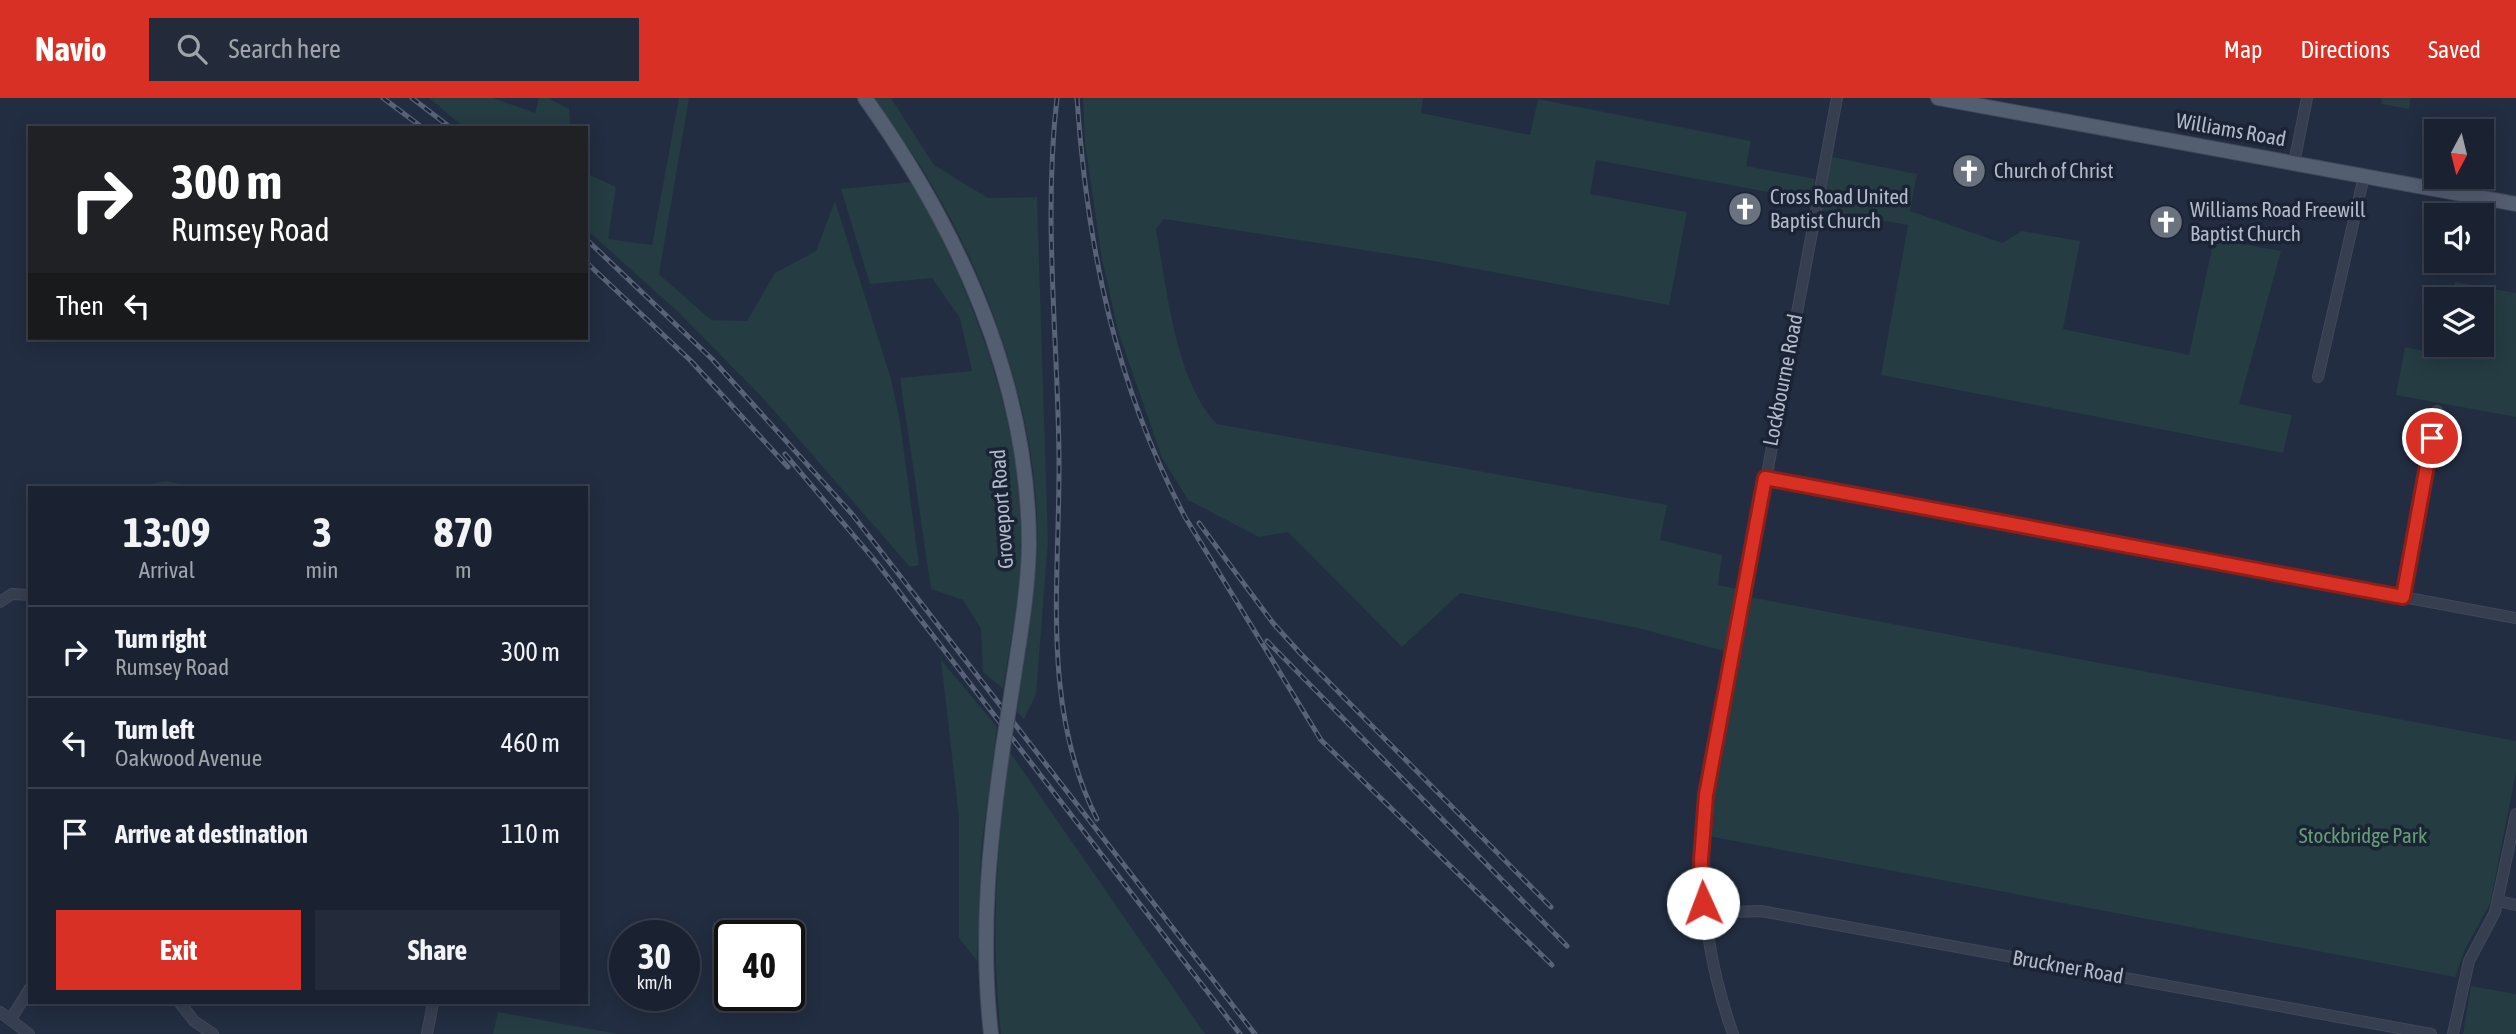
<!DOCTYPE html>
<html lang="en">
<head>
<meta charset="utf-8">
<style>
  body { margin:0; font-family:"Asap Condensed",sans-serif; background:#232a39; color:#f1f3f6; height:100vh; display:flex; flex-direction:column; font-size:26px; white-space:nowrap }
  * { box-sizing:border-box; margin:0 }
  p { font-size:23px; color:#9fa4ab }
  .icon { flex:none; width:38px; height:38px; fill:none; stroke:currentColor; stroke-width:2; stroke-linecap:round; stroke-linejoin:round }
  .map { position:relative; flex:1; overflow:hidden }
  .side { position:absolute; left:28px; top:388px; width:560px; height:518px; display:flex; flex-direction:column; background:#1a2231; border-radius:0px; box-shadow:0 4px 18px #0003,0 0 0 2px #383f4d }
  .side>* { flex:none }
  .top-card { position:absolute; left:28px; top:28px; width:560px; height:214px; border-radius:0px; box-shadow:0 4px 18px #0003,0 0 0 2px #383f4d; background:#202124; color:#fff; overflow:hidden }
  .needle { width:46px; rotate:187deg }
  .tools { position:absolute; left:2424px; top:21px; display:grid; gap:14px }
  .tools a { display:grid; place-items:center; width:70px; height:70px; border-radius:0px; background:#1a2231; box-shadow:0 4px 18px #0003,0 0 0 2px #383f4d; font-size:35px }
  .speed { position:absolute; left:609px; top:822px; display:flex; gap:14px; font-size:35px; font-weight:700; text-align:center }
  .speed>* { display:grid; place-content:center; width:91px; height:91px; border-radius:50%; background:#1a2231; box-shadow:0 4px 18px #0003,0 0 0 2px #383f4d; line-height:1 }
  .speed small { font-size:18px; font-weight:400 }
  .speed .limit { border:4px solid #111; border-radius:10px; background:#fff; color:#111 }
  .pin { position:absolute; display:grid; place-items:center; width:60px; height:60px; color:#fff; margin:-30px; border:4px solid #fff; border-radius:50%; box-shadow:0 2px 7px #0007 }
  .me { position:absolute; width:77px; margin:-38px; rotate:358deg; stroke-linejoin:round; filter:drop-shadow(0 0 5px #0008) }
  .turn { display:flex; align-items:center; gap:24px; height:147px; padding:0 28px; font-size:32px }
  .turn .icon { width:91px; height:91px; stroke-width:2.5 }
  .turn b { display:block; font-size:49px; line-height:60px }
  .then { display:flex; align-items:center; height:66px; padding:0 28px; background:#0003; gap:14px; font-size:26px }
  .eta { display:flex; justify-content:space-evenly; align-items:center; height:119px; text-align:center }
  .eta b { font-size:42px; font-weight:700; line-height:49px }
  .primary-button { display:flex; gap:14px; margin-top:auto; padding:14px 28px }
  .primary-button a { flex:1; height:80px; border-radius:0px; background:#d93025; color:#fff; font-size:28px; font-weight:700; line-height:80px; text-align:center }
  .primary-button a+a { background:#232a39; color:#f1f3f6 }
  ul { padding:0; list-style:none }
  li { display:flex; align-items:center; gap:21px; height:91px; padding:0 28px; border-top:2px solid #383f4d }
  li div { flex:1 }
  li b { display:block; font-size:26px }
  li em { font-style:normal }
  header { display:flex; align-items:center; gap:42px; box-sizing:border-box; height:98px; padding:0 35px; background:#d93025; color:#fff }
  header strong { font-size:33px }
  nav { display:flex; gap:38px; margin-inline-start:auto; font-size:24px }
  .search { width:490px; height:63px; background:#232a39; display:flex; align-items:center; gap:18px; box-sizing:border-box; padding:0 24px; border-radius:0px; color:#9fa4ab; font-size:26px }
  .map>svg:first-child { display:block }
</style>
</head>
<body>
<header>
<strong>Navio</strong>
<div class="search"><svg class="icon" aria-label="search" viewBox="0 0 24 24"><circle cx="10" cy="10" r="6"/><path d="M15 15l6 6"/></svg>Search here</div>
<nav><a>Map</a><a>Directions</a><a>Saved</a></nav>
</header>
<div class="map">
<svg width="2516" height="936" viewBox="0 0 2516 936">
  <rect width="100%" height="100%" fill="#222d41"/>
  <path fill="#243c42" d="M 429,0 L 493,0 L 535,15 L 539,0 L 548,0 L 569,11 L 571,30 L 465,30 Z
    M 679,0 L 689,0 L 659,176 L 711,222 L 747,223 L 775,175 L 816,153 L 835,103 L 891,281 L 900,324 L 919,467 L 910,469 L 762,299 L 677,213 L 586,131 L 586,75 L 616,89 L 608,141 L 652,147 Z
    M 874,0 L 891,0 L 934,67 L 988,100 L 1037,99 L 1048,444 L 1036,596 L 1024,621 L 1017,614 C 1024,562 1034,510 1037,457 C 1043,333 991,184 927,79 C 911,52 892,26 874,0 Z
    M 1083,0 L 1423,0 L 1421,15 L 1530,37 L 1538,1 L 1751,43 L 1746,68 L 1815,81 L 1811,102 L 1596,62 L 1590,96 L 1687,114 L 1669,207 L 1428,162 L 1164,121 L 1156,131 C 1166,186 1176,286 1217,326 L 1667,407 L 1660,442 L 1722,457 L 1718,487 L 1737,491 L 1724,553 L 1638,530 L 1460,495 L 1402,549 L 1288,434 L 1259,439 L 1188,402 L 1162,360 L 1118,233 L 1101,156 L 1085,45 Z
    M 2382,0 L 2411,0 L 2409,11 L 2381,6 Z
    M 1832,59 L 1917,76 L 1910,113 L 2002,145 L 2022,133 L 2080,143 L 2063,231 L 2189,257 L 2214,141 L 2281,153 L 2239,306 L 2292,317 L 2283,355 L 1881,277 L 1908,127 L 1821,112 Z
    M 912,84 C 973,194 1024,325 1021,453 C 1020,500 1010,545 1003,591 L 983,574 L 981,531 L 963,502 L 931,491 L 900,280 L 972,273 L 960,220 L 932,180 L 870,186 L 841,91 Z
    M 2455,184 L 2516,195 L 2516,319 L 2396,297 L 2405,249 L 2441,256 L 2443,247 L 2482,247 L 2482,201 L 2452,201 Z
    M 166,383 L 203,390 L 128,390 Z
    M 1749,499 L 2516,643 L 2516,674 L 2490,806 L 2465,851 L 2455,879 L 1708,738 L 1709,712 Z
    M 941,562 L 997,629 L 981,753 L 977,863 L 959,840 L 959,720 Z
    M 1009,653 L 1205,936 L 1001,936 C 990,841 997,747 1009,653 Z
    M 2471,888 L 2516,896 L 2516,936 L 2463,936 Z
    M 498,914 L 618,936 L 493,936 Z"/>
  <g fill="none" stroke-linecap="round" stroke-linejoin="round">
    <g stroke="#404859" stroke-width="12">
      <path id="minor" d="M 2294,65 L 2307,0
        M 2318,279 L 2364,78
        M 1765,380 L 2516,520
        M 2403,499 L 2437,313
        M 0,504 L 12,496 L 30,497
        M 2498,803 L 2516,807
        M 1703,815 L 1761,813 L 2431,936
        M 180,905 L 194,923 L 213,936
        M 0,914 L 29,936
        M 11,921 L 30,890
        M 427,936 L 433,905
        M 1733,936 C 1707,863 1698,790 1704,714 L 1837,0
        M 2453,936 L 2469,863 L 2495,814 L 2516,716"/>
    </g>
    <g stroke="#404859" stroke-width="16">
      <path id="major" d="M 865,0 C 959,132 1029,284 1029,448 C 1028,496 1019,544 1012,591
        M 1938,0 L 2516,106
        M 991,936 C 980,839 989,745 1003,649"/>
    </g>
    <use href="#minor" stroke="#363f50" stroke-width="10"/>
    <use href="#major" stroke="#545e71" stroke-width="14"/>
    <g stroke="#586378" stroke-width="5">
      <path id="rail" d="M 383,0 L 423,30
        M 412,0 L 451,30
        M 1057,0 C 1043,121 1058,240 1059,361 C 1060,482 1040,608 1097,721
        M 1077,0 C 1087,149 1115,286 1185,419 L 1321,642 L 1552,867
        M 586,141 L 712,261 L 852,416 L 1255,936
        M 586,164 L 691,263 L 788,369
        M 785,356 L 877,465 L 1240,936
        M 1199,425 L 1273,525 L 1300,555 L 1551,809
        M 1267,543 L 1567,848"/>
    </g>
    <use href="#rail" stroke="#1b2435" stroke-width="2.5" stroke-dasharray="8" stroke-linecap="butt"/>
    <g stroke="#404859" stroke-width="16" stroke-linecap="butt">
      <path id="major-bridge" d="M 1003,649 L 1012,591"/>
    </g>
    <use href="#major-bridge" stroke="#545e71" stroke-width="14"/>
  </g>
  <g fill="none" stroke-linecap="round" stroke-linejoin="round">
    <g stroke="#8d1f18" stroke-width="18">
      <path id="route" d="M 1703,805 L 1701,762 L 1706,697 L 1765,380 L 2403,499 L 2432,340"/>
    </g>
    <use href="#route" stroke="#d93025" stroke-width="12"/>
  </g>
  <defs>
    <g id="church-disc" transform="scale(1.75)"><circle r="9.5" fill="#6b7280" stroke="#1b2435"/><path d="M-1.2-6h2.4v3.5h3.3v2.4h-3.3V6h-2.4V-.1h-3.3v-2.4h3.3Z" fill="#fff"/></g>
  </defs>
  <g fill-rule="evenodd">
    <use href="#church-disc" x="1969" y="73"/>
    <use href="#church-disc" x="1745" y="111"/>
    <use href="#church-disc" x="2166" y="124"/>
  </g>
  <g text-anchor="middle" stroke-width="7" stroke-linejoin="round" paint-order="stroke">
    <g font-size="21" fill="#b3bacb" stroke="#1b2435">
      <text transform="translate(2231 32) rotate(10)" y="7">Williams Road</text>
      <text transform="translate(1783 282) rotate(-79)" y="7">Lockbourne Road</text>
      <text transform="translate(1002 411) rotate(-94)" y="7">Groveport Road</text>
      <text transform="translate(2068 869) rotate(10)" y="7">Bruckner Road</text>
    </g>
    <g font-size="21" fill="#b3bacb" stroke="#1b2435" text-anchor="start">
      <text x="1994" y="80">Church of Christ</text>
      <text x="1770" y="106">Cross Road United<tspan x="1770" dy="24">Baptist Church</tspan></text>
      <text x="2190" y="119">Williams Road Freewill<tspan x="2190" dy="24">Baptist Church</tspan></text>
    </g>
    <g font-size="21" fill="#679e78" stroke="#1b2435">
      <text x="2363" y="745">Stockbridge Park</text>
    </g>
  </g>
</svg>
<div class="tools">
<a><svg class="needle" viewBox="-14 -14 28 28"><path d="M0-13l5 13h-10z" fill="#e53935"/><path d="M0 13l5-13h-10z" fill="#9fa4ab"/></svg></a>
<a><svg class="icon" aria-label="sound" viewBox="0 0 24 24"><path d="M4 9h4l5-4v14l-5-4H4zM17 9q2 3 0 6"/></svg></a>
<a><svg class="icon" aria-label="layers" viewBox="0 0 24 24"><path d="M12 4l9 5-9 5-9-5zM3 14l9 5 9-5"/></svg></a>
</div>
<div class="speed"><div>30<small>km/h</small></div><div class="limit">40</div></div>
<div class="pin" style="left:2432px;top:340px;background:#d93025"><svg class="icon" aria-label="arrive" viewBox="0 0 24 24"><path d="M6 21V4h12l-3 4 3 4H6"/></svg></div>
<svg class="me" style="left:1703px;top:805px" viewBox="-20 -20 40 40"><circle r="19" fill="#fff"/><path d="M0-13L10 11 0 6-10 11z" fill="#d93025"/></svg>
<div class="top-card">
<div class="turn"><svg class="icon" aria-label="right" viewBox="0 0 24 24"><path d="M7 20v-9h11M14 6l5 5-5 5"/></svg><div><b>300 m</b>Rumsey Road</div></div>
<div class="then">Then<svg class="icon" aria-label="left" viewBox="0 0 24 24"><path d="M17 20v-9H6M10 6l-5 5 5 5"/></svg></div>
</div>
<section class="side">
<div class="eta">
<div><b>13:09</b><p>Arrival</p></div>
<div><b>3</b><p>min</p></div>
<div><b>870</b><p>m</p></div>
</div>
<ul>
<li><svg class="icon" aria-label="right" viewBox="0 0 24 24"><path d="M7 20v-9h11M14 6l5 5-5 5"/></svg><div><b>Turn right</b><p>Rumsey Road</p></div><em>300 m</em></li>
<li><svg class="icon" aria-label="left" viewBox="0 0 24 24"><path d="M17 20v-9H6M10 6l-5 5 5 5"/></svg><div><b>Turn left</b><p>Oakwood Avenue</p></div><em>460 m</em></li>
<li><svg class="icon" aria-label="arrive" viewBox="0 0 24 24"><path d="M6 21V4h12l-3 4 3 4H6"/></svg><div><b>Arrive at destination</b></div><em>110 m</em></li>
</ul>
<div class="primary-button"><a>Exit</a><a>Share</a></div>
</section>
</div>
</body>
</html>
